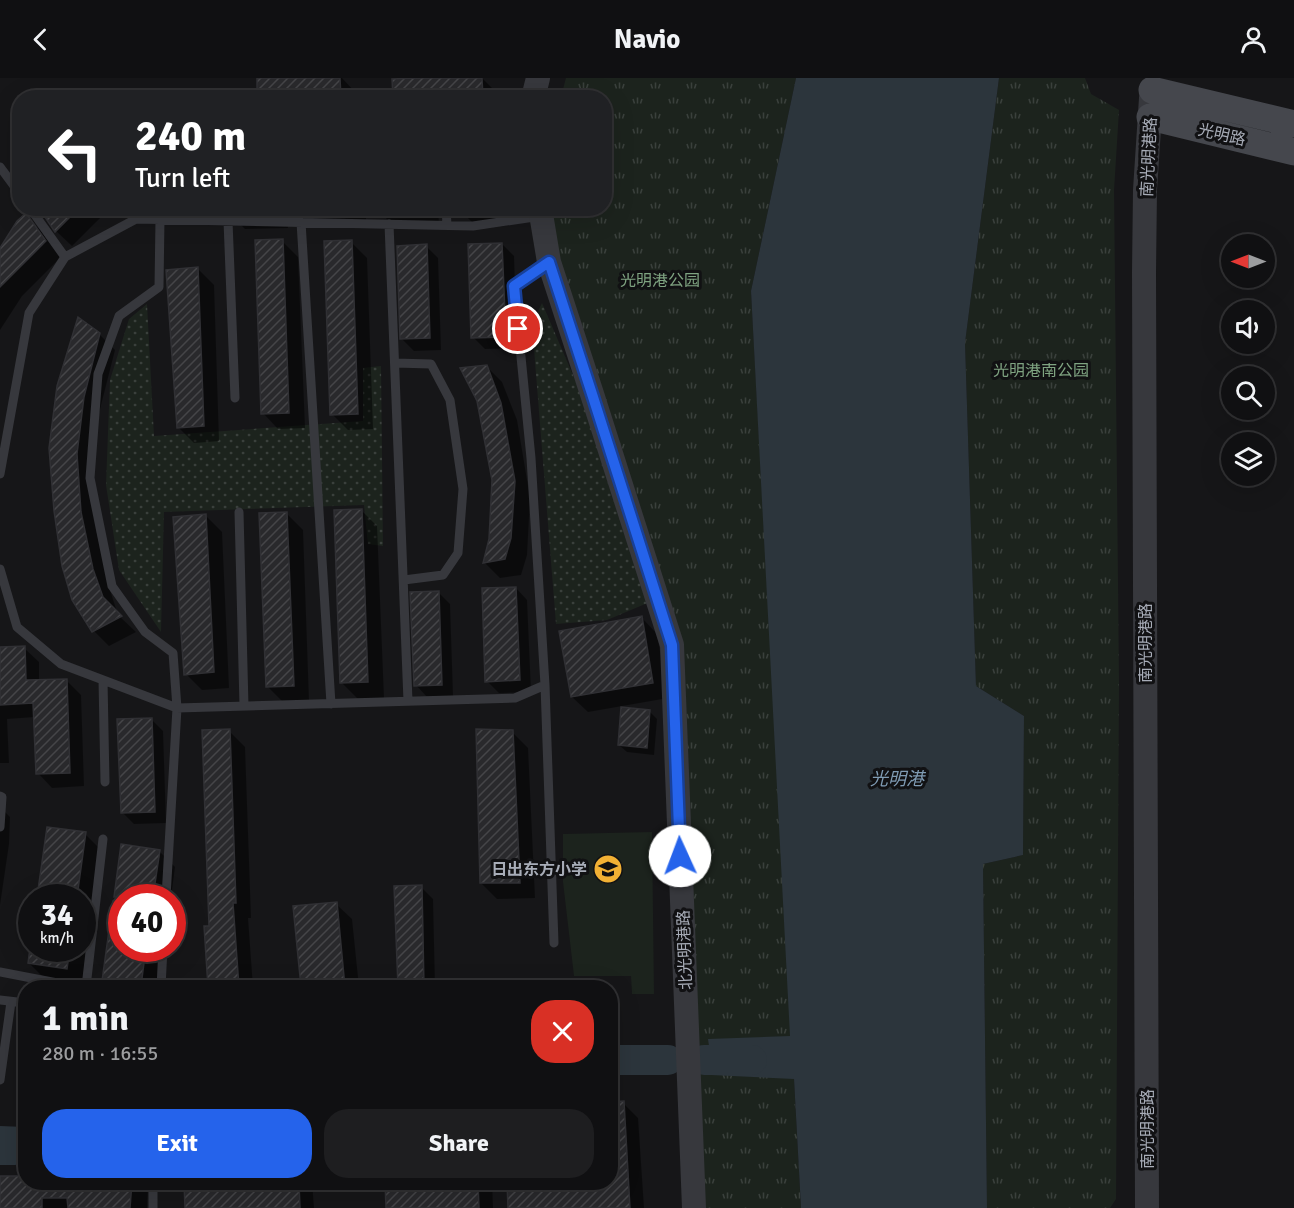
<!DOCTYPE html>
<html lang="en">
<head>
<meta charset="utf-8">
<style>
  body { margin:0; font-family:Signika,"Noto Sans SC",sans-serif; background:#1e1e20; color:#f1f3f6; height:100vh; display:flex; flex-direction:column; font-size:22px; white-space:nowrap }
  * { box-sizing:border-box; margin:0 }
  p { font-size:20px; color:#9c9d9f }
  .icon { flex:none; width:33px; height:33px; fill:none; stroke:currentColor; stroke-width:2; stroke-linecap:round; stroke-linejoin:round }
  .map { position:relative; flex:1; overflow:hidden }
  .details { position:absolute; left:18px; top:902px; width:600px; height:210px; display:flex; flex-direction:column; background:#101012; border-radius:24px; box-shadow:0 6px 24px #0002,0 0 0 2px #303032 }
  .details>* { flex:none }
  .guide { position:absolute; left:12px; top:12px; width:600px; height:126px; border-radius:24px; box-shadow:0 6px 24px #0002,0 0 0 2px #303032; background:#202124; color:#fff; overflow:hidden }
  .needle { width:39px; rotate:270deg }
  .tools { position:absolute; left:1221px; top:156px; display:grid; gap:12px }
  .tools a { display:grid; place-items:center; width:54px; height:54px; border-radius:50%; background:#101012; box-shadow:0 6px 24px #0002,0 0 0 2px #303032; font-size:30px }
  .speed { position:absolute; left:18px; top:806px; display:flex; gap:12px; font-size:30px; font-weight:700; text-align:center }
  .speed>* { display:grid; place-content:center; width:78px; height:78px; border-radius:50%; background:#101012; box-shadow:0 6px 24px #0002,0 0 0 2px #303032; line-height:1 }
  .speed small { font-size:15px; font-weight:400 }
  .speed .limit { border:9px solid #d22; background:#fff; color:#111 }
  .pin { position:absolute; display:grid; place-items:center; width:51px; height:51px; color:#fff; margin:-26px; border:3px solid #fff; border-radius:50%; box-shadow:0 2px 6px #0007 }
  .me { position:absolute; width:66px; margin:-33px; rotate:358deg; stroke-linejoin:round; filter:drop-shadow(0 0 4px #0008) }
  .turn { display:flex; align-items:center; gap:21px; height:126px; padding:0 24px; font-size:27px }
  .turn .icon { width:78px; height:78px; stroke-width:2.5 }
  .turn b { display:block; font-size:42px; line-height:51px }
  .round { display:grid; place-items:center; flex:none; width:63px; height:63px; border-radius:24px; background:#1e1e20 }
  .head { display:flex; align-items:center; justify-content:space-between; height:102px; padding:0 24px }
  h1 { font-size:36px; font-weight:700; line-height:45px }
  .cta { display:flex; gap:12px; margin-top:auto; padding:12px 24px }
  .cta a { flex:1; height:69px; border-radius:24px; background:#2563eb; color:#fff; font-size:24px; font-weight:700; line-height:69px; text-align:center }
  .cta a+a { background:#1e1e20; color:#f1f3f6 }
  header { display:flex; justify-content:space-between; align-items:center; height:78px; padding:0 24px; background:#101012; font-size:27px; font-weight:700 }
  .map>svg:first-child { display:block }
</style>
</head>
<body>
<header><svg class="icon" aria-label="back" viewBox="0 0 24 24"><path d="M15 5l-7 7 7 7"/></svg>Navio<svg class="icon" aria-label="person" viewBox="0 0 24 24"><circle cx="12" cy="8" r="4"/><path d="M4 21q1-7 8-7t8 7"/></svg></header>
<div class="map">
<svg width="1294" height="1130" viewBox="0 0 1294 1130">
  <defs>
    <pattern id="grass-dots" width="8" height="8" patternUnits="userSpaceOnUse" patternTransform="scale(1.5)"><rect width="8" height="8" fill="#1c231d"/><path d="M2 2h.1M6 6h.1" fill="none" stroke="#3a403c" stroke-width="1.8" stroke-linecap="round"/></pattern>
    <pattern id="park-tufts" width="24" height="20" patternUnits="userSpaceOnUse" patternTransform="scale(1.5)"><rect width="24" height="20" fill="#1c231d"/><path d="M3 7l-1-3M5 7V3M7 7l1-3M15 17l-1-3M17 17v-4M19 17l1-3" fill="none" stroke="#3a403c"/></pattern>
    <pattern id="building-hatch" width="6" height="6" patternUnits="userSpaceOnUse" patternTransform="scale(1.5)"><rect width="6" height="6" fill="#29292c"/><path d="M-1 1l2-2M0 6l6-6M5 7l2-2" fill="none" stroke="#454548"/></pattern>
  </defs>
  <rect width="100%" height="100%" fill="#161618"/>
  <path fill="url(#grass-dots)" d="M 542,225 L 588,332 L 650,524 L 607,542 L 556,546 L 532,246 Z
    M 147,226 L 154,358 L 363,343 L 363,290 L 381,288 L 383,468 L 368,466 L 364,427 L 164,434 L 161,554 L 119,492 L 106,407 L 110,302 L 129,241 Z"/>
  <path fill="url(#park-tufts)" d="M 566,0 L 796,0 L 751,213 L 801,1130 L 704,1130 L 679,559 L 552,167 L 549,131 L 604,130 L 604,20 L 561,19 Z
    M 999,0 L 1085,0 L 1091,16 L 1119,32 L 1114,112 L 1119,606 L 1116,1121 L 1110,1130 L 987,1130 L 983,786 L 1023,777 L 1024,638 L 976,608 L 965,265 Z"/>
  <path fill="#1c231d" d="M 652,754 L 654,916 L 632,916 L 631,898 L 574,898 L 563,804 L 563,756 Z"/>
  <path fill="#2c353c" d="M 796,0 L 999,0 L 965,265 L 976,608 L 1024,638 L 1023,777 L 983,786 L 987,1130 L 801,1130 L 794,1001 L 711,997 L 711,982 L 708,961 L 790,958 L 751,213 Z
    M 611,968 L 645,971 L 656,982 L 646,993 L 611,996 Z
    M 0,1048 L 25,1049 L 25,1085 L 15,1087 L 0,1087 Z"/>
  <path fill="#0007" d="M 259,0 L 342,0 L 355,14 L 355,20 L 259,20 Z
    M 466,0 L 482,0 L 497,15 L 497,17 L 500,20 L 394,20 Z
    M 114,13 L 134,20 L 113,20 Z
    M 40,130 L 110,130 L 72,168 L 56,153 Z
    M 229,130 L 287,130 L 288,150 L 245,151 L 229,135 Z
    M 307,130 L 366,130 L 366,149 L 323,150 L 307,134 Z
    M 380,130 L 438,130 L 439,148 L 396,150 L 380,134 Z
    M 458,130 L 516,130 L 516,144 L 473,145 Z
    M 25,137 L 41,153 L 60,180 L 22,218 L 0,252 L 0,172 Z
    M 282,163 L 298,179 L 305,350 L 278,351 L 263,335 Z
    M 351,164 L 367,180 L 373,351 L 348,352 L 332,336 Z
    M 502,166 L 514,178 L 517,270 L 485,271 L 473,259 Z
    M 426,168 L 438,180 L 441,272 L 414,273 L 402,261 Z
    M 198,191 L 214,207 L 219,363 L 194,365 L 178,349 Z
    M 79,242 L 99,256 L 115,272 L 99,335 L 92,393 L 96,451 L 109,509 L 118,537 L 136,554 L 109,568 L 94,553 L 73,521 Z
    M 486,288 L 502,304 L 517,342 L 530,420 L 527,477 L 521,497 L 500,500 L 485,485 L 490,461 L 494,402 Z
    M 362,433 L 377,448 L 384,620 L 358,621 L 342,605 Z
    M 287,436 L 303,452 L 309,623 L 283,624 L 267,608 Z
    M 206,438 L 222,454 L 229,610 L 202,612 L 186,596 Z
    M 516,510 L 527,522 L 531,614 L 499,615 L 487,603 Z
    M 438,514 L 450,526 L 453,618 L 427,619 L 416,607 Z
    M 642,540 L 657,556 L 668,620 L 588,634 L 572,619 Z
    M 24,570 L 39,584 L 39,603 L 66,602 L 81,617 L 84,708 L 52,710 L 38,695 L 35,639 L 7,641 L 9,685 L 0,685 L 0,571 Z
    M 650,634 L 657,641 L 654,677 L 627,674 L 619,667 Z
    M 151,641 L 163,653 L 166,745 L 134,746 L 122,734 Z
    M 229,653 L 245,669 L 251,840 L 248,840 L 253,909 L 209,909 L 210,849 Z
    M 512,654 L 528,670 L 535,820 L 497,821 L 481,805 Z
    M 0,729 L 10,739 L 9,766 L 0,827 Z
    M 85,756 L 101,772 L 82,906 L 45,901 L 29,885 L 32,869 L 82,870 L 82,819 L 39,819 Z
    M 123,768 L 159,773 L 175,789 L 171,819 L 122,819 L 122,870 L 164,870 L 158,909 L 110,909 L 103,902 Z
    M 421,809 L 433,821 L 435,909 L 399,909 Z
    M 336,826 L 352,841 L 359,909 L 303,909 Z
    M 26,988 L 26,1032 L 22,1028 Z
    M 623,1025 L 638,1040 L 644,1130 L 509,1130 L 509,1104 L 610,1104 Z
    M 0,1099 L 26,1104 L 146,1104 L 148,1106 L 147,1130 L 0,1130 Z
    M 185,1104 L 312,1104 L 314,1130 L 187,1130 Z
    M 386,1104 L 492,1104 L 493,1130 L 387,1130 Z"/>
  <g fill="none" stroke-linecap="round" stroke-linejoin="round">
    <path stroke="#2c353c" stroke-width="30" d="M 610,982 L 668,982
      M 704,982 L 752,982"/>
  </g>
  <path fill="url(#building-hatch)" stroke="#303034" stroke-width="1.5" d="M 257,0 L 340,0 L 341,20 L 257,20 Z
    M 418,0 L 482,0 L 483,20 L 454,20 L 454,17 L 393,20 L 392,1 Z
    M 39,130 L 79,130 L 55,154 Z
    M 26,135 L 46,163 L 0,209 L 0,170 L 17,143 Z
    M 283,161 L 289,335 L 261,336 L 255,162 Z
    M 352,162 L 358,336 L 330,337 L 324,163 Z
    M 502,165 L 506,259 L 471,260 L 468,166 Z
    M 427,166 L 430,260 L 400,261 L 397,168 Z
    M 198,189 L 204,348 L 177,350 L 166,192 Z
    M 78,239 L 100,255 L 84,319 L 77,376 L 81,434 L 93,491 L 103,519 L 122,538 L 92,554 L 72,522 L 62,488 L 54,433 L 49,370 L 57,308 Z
    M 487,287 L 501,325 L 515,403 L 511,460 L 505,481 L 483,485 L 489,461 L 492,402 L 477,323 L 460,290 Z
    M 362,431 L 368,604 L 340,605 L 334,432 Z
    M 287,434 L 294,608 L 266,609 L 259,435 Z
    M 206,436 L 214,594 L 184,597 L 173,439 Z
    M 516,509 L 520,602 L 485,604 L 482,510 Z
    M 439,513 L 442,607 L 414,608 L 410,514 Z
    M 642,538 L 653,605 L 571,619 L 559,553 Z
    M 25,568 L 26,602 L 67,601 L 70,695 L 36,696 L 33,625 L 0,627 L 0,569 Z
    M 621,629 L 650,632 L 647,670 L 618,667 Z
    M 152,640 L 155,734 L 121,735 L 117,641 Z
    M 230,651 L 236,825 L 233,825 L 239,909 L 208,909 L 204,848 L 209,848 L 202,652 Z
    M 476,651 L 513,652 L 520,805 L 480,805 Z
    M 47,749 L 86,754 L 77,819 L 37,819 Z
    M 121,766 L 160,772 L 153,819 L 114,819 Z
    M 422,807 L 424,909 L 398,909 L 394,808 Z
    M 113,823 L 122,823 L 122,870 L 146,870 L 141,908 L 102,903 Z
    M 337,824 L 345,909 L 301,909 L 293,828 Z
    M 30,870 L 70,870 L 67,891 L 28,885 Z
    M 624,1023 L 630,1130 L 508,1130 L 507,1104 L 610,1104 L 610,1024 Z
    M 0,1098 L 26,1098 L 26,1104 L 132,1104 L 130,1130 L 68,1130 L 67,1120 L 42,1120 L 42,1130 L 0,1130 Z
    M 184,1104 L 299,1104 L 300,1130 L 185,1130 Z
    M 385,1104 L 478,1104 L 479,1130 L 386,1130 Z"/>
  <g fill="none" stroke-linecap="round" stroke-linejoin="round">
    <path stroke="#37383d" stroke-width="9" d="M 0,89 L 20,116
      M 446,130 L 447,147
      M 228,143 L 235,320
      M 288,144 L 288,130
      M 301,144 L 331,626
      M 389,146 L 408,623
      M 65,179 L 136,141 L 473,148 L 541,138
      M 395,285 L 431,286 L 450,322 L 463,411 L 458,475 L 443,497 L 404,502
      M 0,396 L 29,235 L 65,179 L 30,130
      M 239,434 L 244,628
      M 0,491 L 17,549 L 61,586 L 177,630 L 173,575 L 145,554 L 112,508 L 90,400 L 98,296 L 119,238 L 159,209 L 160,141
      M 103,602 L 105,704
      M 545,607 L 554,865
      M 0,718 L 2,719 L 0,749
      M 166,819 L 177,630 L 515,620 L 545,607 L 531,380 L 514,208 L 548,184
      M 0,894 L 78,909
      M 86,909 L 103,761
      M 161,909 L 163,870
      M 0,922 L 26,925
      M 0,1002 L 11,924
      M 153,1104 L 153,1130"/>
    <path stroke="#37383d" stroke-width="24" d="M 533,20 L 538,0
      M 540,130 L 549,184 L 593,319 L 672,567 L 694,1130
      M 1147,1130 L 1144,194 L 1145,112 L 1151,20"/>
    <path stroke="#45474d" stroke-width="27" d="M 1152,12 L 1294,46
      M 1150,39 L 1294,74"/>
  </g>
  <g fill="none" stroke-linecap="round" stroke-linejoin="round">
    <g stroke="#184099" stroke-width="15">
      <path id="route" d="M 518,251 L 514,208 L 549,184 L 593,319 L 672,567 L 680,778"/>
    </g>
    <use href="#route" stroke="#2563eb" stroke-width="10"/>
  </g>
  <defs>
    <g id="school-disc" transform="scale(1.5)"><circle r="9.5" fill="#f2b134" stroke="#111113"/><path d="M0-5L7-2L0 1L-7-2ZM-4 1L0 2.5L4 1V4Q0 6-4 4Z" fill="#111"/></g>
  </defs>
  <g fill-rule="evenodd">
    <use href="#school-disc" x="608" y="791"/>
  </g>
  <g text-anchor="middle" stroke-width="6" stroke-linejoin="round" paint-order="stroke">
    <g font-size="16" fill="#a8adb8" stroke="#111113">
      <text transform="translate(1222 56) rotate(13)" y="6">光明路</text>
      <text transform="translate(1148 79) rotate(-87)" y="6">南光明港路</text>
      <text transform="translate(1145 565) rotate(-90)" y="6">南光明港路</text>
      <text transform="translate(684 872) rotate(-92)" y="6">北光明港路</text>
      <text transform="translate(1147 1051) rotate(-90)" y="6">南光明港路</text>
    </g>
    <g font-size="16" fill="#7fa381" stroke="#111113">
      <text x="660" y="208">光明港公园</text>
      <text x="1041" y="298">光明港南公园</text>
    </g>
    <g font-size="16" font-weight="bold" fill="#a8adb8" stroke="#111113" text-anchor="end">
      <text x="587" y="797">日出东方小学</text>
    </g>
    <g font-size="18" font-style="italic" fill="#7f9bb3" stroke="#111113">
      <text x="897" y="707">光明港</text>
    </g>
  </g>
</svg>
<div class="tools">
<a><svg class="needle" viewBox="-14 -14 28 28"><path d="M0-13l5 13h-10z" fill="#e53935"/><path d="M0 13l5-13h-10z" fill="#9c9d9f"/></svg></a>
<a><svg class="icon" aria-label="sound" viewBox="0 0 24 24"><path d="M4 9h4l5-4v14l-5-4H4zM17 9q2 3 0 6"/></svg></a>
<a><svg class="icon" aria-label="search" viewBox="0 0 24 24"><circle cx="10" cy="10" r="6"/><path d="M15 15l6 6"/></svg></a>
<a><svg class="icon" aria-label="layers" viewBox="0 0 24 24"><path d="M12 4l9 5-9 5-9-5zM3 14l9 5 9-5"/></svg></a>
</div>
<div class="speed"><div>34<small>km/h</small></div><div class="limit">40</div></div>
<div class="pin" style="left:518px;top:251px;background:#d93025"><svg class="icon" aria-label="arrive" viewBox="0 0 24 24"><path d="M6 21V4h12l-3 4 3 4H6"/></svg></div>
<svg class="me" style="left:680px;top:778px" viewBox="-20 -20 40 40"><circle r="19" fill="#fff"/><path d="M0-13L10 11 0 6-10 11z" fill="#2563eb"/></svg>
<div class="guide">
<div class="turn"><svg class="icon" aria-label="left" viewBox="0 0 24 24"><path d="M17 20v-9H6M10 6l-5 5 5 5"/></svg><div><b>240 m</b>Turn left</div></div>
</div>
<section class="details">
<div class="head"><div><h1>1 min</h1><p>280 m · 16:55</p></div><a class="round" style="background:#d93025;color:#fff"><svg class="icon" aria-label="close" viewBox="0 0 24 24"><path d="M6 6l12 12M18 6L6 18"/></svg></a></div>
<div class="cta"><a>Exit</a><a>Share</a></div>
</section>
</div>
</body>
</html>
